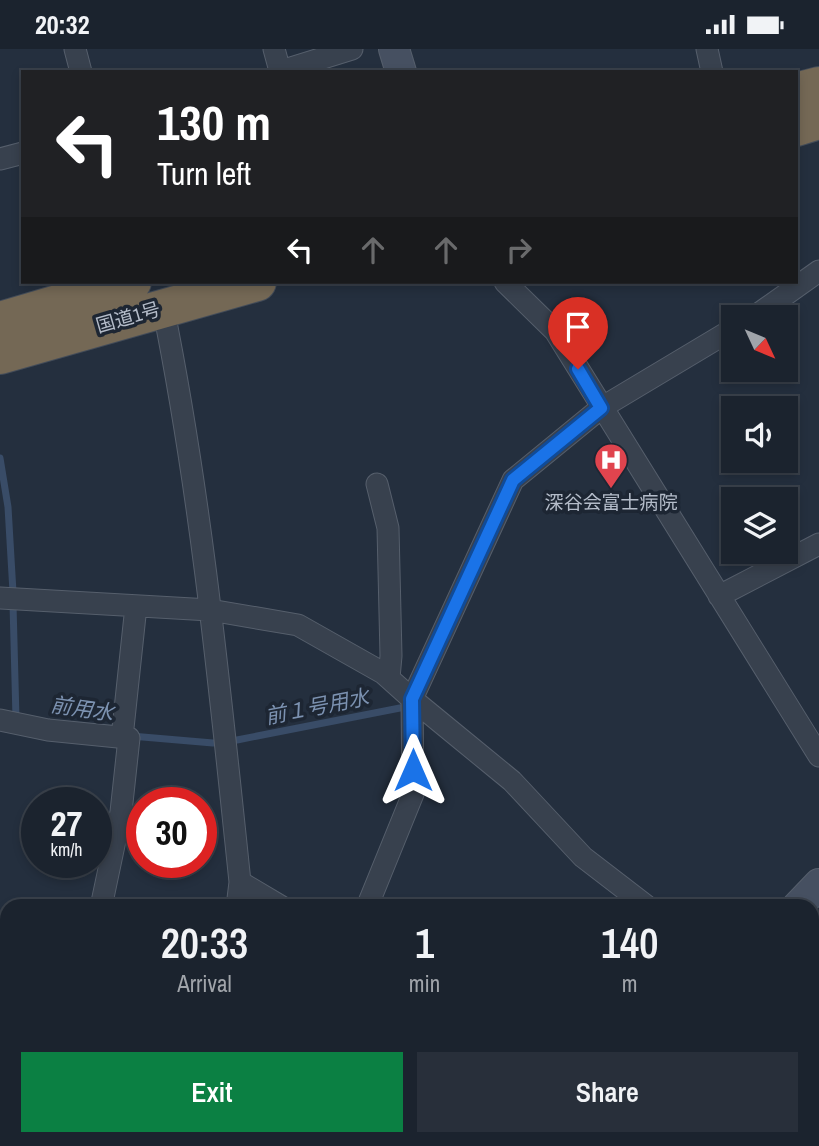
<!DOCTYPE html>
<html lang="en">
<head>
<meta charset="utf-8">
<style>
  body { margin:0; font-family:"Archivo Narrow","Noto Sans JP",sans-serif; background:#282f3a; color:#f1f3f6; height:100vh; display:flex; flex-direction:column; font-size:26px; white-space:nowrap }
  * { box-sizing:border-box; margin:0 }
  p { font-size:23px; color:#a0a4aa }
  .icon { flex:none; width:38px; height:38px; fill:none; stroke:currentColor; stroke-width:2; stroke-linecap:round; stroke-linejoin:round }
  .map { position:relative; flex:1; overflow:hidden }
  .panel { position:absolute; left:0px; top:850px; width:819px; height:247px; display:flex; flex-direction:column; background:#1b232e; border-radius:21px 21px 0 0; box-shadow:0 4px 10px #0003,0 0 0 2px #39404a }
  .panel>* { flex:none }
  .hud { position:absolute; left:21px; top:21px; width:777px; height:214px; border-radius:0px; box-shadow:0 4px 10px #0003,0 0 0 2px #39404a; background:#202124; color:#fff; overflow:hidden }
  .needle { width:46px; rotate:134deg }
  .tools { position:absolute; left:721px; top:256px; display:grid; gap:14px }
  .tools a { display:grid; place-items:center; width:77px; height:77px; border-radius:0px; background:#1b232e; box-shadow:0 4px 10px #0003,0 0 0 2px #39404a; font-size:35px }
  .speed { position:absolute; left:21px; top:738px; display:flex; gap:14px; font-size:35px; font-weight:700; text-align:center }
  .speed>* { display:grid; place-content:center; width:91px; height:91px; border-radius:50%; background:#1b232e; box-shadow:0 4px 10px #0003,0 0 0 2px #39404a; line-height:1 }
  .speed small { font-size:18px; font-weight:400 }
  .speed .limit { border:10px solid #d22; background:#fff; color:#111 }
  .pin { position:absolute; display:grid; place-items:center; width:60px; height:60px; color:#fff; margin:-72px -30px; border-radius:50% 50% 50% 0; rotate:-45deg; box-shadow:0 0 7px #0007 }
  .pin .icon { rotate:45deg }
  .me { position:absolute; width:77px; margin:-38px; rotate:0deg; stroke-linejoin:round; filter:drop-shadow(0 0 5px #0008) }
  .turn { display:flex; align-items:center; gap:24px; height:147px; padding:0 21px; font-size:32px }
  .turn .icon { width:91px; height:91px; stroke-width:2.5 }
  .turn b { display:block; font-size:49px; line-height:60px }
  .lanes { display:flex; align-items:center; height:66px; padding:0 21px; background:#0003; justify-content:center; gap:35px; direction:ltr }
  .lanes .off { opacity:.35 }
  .eta { display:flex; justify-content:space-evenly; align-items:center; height:119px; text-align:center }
  .eta b { font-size:42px; font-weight:600; line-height:49px }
  .cta { display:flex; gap:14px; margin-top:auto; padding:14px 21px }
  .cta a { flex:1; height:80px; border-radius:0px; background:#0b8043; color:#fff; font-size:28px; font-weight:600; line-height:80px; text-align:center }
  .cta a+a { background:#282f3a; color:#f1f3f6 }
  .status { display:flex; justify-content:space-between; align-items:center; height:49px; padding:0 35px; background:#1b232e; direction:ltr }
  .status svg { height:19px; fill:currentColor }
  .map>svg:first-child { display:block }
</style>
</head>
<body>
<div class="status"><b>20:32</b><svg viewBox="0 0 49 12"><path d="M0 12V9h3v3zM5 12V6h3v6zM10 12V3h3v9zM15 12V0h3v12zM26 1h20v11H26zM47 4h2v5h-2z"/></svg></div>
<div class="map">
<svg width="819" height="1097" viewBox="0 0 819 1097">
  <rect width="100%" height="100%" fill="#242f3e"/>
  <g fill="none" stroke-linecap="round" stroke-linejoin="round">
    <path stroke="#394c67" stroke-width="7" d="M 0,409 L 8,458 L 13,543
      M 13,555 L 16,670 L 20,670
      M 131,687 L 213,694
      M 237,691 L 405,658"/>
    <g stroke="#565f6c" stroke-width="23">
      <path id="street" d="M 75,0 L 81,23
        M 274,0 L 280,22
        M 707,0 L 712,23
        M 278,23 L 352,0
        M 0,110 L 23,104
        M 505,233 L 555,282 L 819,707
        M 163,258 C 201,446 220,642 240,833 L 237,858
        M 754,268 L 819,222
        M 377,435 L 388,479 L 391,607 L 389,629
        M 719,547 L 819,495
        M 0,549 L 210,561 L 298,576 L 383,624 L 412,650 L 513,431 L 601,359 L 733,280
        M 0,671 L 48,681 L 118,688
        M 123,679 L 136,557
        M 240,833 L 282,858
        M 101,858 L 121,763 L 129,689
        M 367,858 L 413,745 L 412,650 L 512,732 L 583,808 L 648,858
        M 812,991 L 819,997
        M 0,1063 L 7,1066
        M 51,1090 L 65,1097
        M 204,1090 L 206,1097
        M 286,1097 L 287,1090"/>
    </g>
    <g stroke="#565f6c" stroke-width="32">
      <path id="secondary" d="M 394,0 L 401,23
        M 797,858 L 819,835
        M 604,1097 L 608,1090"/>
    </g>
    <g stroke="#434c59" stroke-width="40">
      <path id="highway" d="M 796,43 L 819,37
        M 796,78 L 819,71
        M 0,272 L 132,233
        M 0,306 L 257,233"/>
    </g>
    <use href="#street" stroke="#38414e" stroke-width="21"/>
    <use href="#secondary" stroke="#465061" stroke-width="30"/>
    <use href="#highway" stroke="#746855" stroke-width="38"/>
  </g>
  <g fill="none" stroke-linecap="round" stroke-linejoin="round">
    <g stroke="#114b97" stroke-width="18">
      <path id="route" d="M 413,721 L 412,650 L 513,431 L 601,359 L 578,320"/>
    </g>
    <use href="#route" stroke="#1a73e8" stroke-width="12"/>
  </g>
  <defs>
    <g id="hospital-pin" transform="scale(1.75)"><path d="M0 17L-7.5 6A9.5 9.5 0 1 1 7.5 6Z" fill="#e0444e" stroke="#1d2633"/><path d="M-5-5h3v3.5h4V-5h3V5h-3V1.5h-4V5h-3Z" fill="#fff"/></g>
  </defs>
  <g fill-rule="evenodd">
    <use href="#hospital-pin" x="611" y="411"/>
  </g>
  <g text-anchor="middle" stroke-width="7" stroke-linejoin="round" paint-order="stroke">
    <g font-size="19" fill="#b4bcc9" stroke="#1d2633">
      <text transform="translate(128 268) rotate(-16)" y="7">国道1号</text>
    </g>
    <g font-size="19" fill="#b4bcc9" stroke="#1d2633">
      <text x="611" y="460">深谷会富士病院</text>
    </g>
    <g font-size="21" font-style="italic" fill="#7c92b1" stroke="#1d2633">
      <text transform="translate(317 658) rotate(-11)" y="7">前１号用水</text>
      <text transform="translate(82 660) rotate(8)" y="7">前用水</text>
    </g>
  </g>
</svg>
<div class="tools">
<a><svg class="needle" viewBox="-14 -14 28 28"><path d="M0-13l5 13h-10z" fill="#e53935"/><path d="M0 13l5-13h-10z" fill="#a0a4aa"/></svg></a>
<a><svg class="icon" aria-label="sound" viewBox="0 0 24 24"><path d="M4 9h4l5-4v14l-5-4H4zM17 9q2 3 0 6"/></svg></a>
<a><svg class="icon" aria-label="layers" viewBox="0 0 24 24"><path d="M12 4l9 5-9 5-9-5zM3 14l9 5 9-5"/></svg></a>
</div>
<div class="speed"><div>27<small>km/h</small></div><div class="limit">30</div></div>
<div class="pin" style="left:578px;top:320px;background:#d93025"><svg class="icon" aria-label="arrive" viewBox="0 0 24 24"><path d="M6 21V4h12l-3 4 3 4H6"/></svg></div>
<svg class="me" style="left:413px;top:721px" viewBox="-20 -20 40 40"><path d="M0-17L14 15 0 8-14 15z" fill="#1a73e8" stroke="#fff" stroke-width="4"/></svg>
<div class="hud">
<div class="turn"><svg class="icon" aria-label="left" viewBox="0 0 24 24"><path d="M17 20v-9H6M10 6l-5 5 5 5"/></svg><div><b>130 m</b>Turn left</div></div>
<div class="lanes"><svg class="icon" aria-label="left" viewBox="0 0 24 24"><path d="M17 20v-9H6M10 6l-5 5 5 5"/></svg><svg class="icon off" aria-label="ahead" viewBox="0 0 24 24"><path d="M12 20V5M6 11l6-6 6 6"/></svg><svg class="icon off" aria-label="ahead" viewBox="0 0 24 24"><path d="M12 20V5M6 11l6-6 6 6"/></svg><svg class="icon off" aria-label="right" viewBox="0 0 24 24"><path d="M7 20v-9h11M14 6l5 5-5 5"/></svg></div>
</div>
<section class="panel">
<div class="eta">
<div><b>20:33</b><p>Arrival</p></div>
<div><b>1</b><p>min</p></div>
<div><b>140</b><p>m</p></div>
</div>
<div class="cta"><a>Exit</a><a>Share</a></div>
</section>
</div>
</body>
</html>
